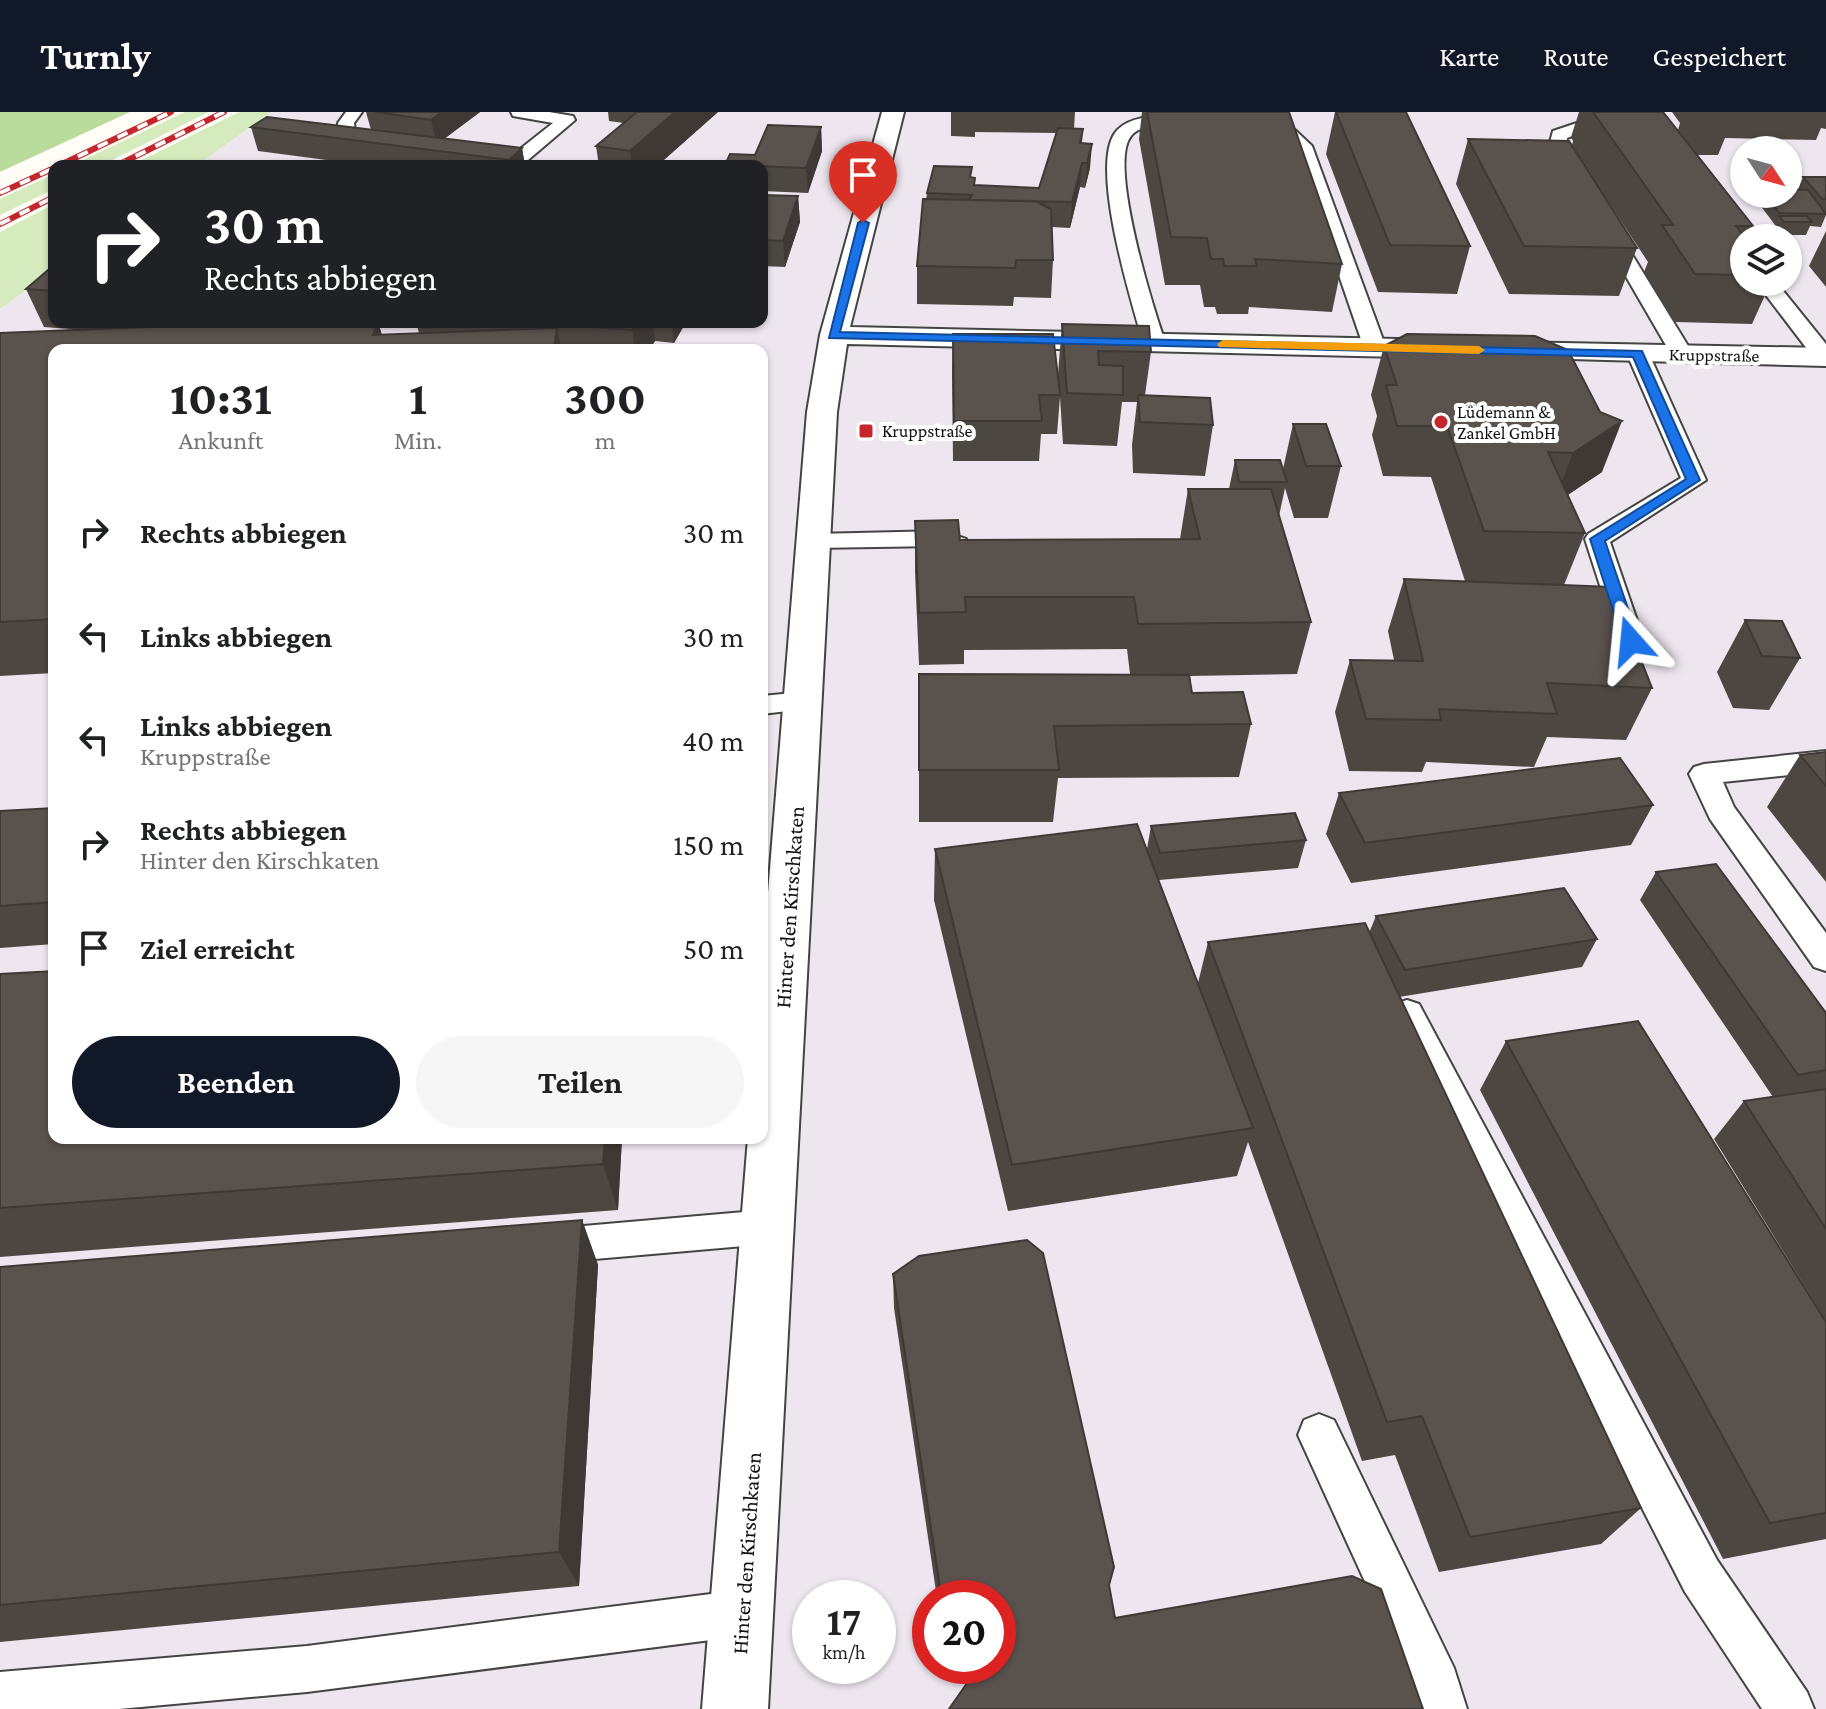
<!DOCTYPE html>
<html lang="de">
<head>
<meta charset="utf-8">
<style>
  body { margin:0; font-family:"Crimson Pro",serif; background:#f6f6f6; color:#202124; height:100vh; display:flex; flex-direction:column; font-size:30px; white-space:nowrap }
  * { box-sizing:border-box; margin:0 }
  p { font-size:26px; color:#757577 }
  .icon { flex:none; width:44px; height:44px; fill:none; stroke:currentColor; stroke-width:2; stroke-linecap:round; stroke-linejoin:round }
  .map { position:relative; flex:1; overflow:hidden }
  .panel { position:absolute; left:48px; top:232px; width:720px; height:800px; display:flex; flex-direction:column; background:#fff; border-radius:16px; box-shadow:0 2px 6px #0004 }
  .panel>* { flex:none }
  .hud { position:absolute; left:48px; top:48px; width:720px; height:168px; border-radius:16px; box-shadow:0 2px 6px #0004; background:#202124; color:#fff; overflow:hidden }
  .needle { width:52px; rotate:126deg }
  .tools { position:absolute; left:1730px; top:24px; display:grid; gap:16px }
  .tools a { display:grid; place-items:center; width:72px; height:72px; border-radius:50%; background:#fff; box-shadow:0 2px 6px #0004; font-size:40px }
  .speed { position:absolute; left:792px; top:1468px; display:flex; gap:16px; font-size:40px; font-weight:700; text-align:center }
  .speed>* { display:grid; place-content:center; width:104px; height:104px; border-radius:50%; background:#fff; box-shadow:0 2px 6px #0004; line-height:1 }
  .speed small { font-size:20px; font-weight:400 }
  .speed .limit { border:12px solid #d22; background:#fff; color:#111 }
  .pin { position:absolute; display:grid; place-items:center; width:68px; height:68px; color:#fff; margin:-82px -34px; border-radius:50% 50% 50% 0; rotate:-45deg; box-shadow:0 0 8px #0007 }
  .pin .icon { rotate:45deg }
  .me { position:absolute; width:88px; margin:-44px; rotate:342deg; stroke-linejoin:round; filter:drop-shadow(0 0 6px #0008) }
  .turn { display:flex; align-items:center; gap:28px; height:168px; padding:0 24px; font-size:36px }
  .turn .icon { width:104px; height:104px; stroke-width:2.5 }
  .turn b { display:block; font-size:56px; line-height:68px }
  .eta { display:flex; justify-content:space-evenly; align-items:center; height:136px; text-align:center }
  .eta b { font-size:48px; font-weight:700; line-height:56px }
  .primary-button { display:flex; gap:16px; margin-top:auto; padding:16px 24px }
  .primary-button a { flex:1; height:92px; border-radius:48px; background:#111827; color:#fff; font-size:32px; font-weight:700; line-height:92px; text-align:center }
  .primary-button a+a { background:#f6f6f6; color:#202124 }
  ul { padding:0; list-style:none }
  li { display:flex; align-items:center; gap:24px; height:104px; padding:0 24px }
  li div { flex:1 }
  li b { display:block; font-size:30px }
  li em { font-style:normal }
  header { display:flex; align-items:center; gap:48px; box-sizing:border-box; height:112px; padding:0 40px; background:#111827; color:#fff }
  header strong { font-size:38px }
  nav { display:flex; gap:44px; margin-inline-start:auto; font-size:28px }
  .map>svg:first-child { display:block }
</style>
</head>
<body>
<header>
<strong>Turnly</strong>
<nav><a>Karte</a><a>Route</a><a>Gespeichert</a></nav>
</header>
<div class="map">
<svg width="1826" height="1597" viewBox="0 0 1826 1597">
  <rect width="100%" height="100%" fill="#fffdf5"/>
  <path fill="#eee6ef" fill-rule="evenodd" d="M 272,0 L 1826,0 L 1826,1597 L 0,1597 L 0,197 L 54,158 L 54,210 L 762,210 L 762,54 L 196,54 ZM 1744,38 L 1788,38 L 1788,82 L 1744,82 ZM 1744,126 L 1788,126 L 1788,170 L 1744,170 ZM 54,238 L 762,238 L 762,1026 L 54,1026 ZM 810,1486 L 878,1486 L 878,1554 L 810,1554 ZM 930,1486 L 998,1486 L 998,1554 L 930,1554 Z"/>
  <path fill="#d5ebbd" d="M 185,0 L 209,0 L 100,54 L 70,54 Z
    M 239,0 L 272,0 L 196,54 L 130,54 Z
    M 54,62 L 54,77 L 0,103 L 0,87 Z
    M 54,92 L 54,158 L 0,197 L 0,120 Z"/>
  <path fill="#b9dc9c" d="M 0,0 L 130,0 L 0,60 Z"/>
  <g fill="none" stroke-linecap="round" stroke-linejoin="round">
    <g stroke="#444" stroke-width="4">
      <path id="lane" d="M 346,0 L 362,0 L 354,11 L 355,21 L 359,25 L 384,31 L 387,35 L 384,39 C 368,41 348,35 337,22 L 338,11 Z
        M 511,0 L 549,0 L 573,4 L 575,8 L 521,54 L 478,52 L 475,48 L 484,43 L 510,45 L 553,11 L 513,4 Z
        M 1166,4 L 1181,4 L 1189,9 C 1175,22 1146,6 1131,24 C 1108,52 1153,195 1165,230 L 1154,236 L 1143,230 C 1131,188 1090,56 1115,21 C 1126,6 1149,4 1166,4 Z
        M 1259,8 L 1295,18 L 1312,34 L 1386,236 L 1382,240 L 1368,240 L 1364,236 L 1295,35 L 1278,23 L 1253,17 L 1251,13 L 1253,9 Z
        M 1577,11 L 1616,11 L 1624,16 C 1612,27 1584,19 1567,26 L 1567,34 L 1585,65 L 1576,70 L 1570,69 L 1549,34 L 1553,19 Z
        M 1608,112 L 1617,118 L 1693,242 L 1690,247 L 1674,247 L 1671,242 L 1599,118 Z
        M 1756,170 L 1776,170 L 1826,232 L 1826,251 L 1817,250 Z
        M 1638,236 L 1649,242 L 1706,368 L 1610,430 L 1644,529 L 1640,535 L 1631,537 L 1622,535 L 1618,529 L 1585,427 L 1588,422 L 1681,366 L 1627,242 Z
        M 942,419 L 966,427 L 969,432 L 966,437 L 957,439 L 939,434 L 814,436 L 805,434 L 802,429 L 805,424 L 814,422 Z
        M 803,580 L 813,582 L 817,589 L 813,596 L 762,602 L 762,584 Z
        M 1826,639 L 1826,659 L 1723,670 L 1734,695 L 1826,821 L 1826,859 L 1814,855 L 1710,707 L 1689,662 L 1694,655 L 1704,652 Z
        M 1407,888 L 1419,892 L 1717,1448 L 1807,1580 L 1814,1597 L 1762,1597 L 1685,1480 L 1390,902 L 1395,892 Z
        M 768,1098 L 781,1103 L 787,1115 L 781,1127 L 768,1132 L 549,1151 L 535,1146 L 530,1134 L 535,1122 L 549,1117 Z
        M 1319,1302 L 1334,1308 L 1454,1556 L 1467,1597 L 1419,1597 L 1414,1577 L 1298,1323 L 1304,1308 Z
        M 742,1478 L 758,1485 L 765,1501 L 758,1517 L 742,1524 L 307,1580 L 119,1597 L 0,1597 L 0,1560 L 307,1534 Z"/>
    </g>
    <g stroke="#444" stroke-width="4">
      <path id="street" d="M 882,0 L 904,0 L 850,215 L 1444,228 L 1454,231 L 1459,237 L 1454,243 L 1444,246 L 847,232 L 837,300 L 768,1597 L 702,1597 L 748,1026 L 762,1026 L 762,855 L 807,300 L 820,223 Z
        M 1508,230 L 1826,236 L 1826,254 L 1498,245 L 1493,239 L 1498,233 Z"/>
    </g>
    <use href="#lane" fill="#fff" fill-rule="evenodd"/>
    <use href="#street" fill="#fff" fill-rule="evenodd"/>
    <g stroke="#c4262e" stroke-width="6">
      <path id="rail" d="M 58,54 L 171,0
        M 116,54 L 224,0
        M 0,81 L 54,56
        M 0,112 L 54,85"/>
    </g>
    <use href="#rail" stroke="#fff" stroke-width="4" stroke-dasharray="11" stroke-linecap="butt"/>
  </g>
  <path fill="#4d4742" d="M 366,0 L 480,0 L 444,27 L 522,36 L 525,54 L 372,54 L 258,39 L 251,15 L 371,18 Z
    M 608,0 L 718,0 L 657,54 L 599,54 L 596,34 L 624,11 L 609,9 Z
    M 951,0 L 1075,0 L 1074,17 L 1083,17 L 1082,31 L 1090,56 L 1085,76 L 1080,75 L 1070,116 L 1052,115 L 1053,148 L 1051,186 L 1014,185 L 1013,194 L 917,192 L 917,154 L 927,81 L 971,66 L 975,73 L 1039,76 L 1056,21 L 975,20 L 975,25 L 951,24 Z
    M 1142,0 L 1289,0 L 1342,152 L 1332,200 L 1249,195 L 1248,202 L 1217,202 L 1215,195 L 1204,195 L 1200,173 L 1165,173 L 1139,27 Z
    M 1335,0 L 1406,0 L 1470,134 L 1457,182 L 1378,180 L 1326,42 Z
    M 1579,0 L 1663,0 L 1678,18 L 1680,11 L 1672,0 L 1826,0 L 1826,17 L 1821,16 L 1816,28 L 1725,26 L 1718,43 L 1697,43 L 1753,114 L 1748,126 L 1744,126 L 1744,170 L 1771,170 L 1752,212 L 1675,210 L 1644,160 L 1648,150 L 1588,59 L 1637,136 L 1619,184 L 1509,182 L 1456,72 L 1468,27 L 1572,33 L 1573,29 L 1571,25 Z
    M 821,15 L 822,39 L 808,81 L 762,79 L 762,54 L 725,54 L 730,42 L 755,43 Z
    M 1803,65 L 1826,65 L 1826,103 L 1821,115 L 1810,114 L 1806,123 L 1779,123 L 1773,116 L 1775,113 L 1757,89 L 1760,82 L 1788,82 L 1798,78 Z
    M 762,83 L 798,84 L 800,110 L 785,155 L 762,154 Z
    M 1826,119 L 1826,175 L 1809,154 Z
    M 54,153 L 54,210 L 118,210 L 111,216 L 248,215 L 378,210 L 382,223 L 419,221 L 416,210 L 686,210 L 674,231 L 655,229 L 649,238 L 54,238 L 54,561 L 0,564 L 0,221 L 83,218 L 44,215 L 26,177 Z
    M 1062,212 L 1151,240 L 1145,283 L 1213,313 L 1205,364 L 1133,361 L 1132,333 L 1137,290 L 1122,290 L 1117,334 L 1063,332 L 1060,285 L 1057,322 L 1041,322 L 1039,349 L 953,349 L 952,260 L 953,222 L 1058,262 Z
    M 1407,222 L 1602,360 L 1568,383 L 1585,421 L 1564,473 L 1652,576 L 1626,628 L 1547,625 L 1534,655 L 1426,650 L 1422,660 L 1349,659 L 1335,600 L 1350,548 L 1394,548 L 1388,519 L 1404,467 L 1465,469 L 1431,365 L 1383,364 L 1372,323 L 1377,304 L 1371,283 L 1384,234 Z
    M 1293,312 L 1341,354 L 1328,406 L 1294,406 L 1285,376 L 1279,404 L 1311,510 L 1297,562 L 1190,564 L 1192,581 L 1251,612 L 1239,665 L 1058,666 L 1053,710 L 919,710 L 919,562 L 1130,562 L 1127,537 L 964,538 L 964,552 L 919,553 L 915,460 L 915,409 L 960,428 L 1180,427 L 1188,377 L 1229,377 L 1235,348 L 1283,357 Z
    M 1745,508 L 1800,546 L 1769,598 L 1733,596 L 1717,560 Z
    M 1826,640 L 1826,770 L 1767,695 L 1800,643 Z
    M 1339,681 L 1653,693 L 1631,733 L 1351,771 L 1326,722 Z
    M 54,696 L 54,832 L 0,836 L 0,699 Z
    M 1151,714 L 1306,728 L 1298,756 L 1159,768 L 1198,871 L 1208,830 L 1369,821 L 1376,804 L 1597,827 L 1582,855 L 1399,885 L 1641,1396 L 1601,1432 L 1439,1460 L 1395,1343 L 1362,1349 L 1248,1030 L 1237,1064 L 1008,1099 L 934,788 L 935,737 L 1147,737 Z
    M 1656,760 L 1826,901 L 1826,1209 L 1714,1027 L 1744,989 L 1773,985 L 1640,788 Z
    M 0,862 L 54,1026 L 622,1026 L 618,1098 L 0,1145 Z
    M 1506,929 L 1826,1210 L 1826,1427 L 1723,1447 L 1480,978 Z
    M 582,1108 L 598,1153 L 579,1474 L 0,1530 L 0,1155 Z
    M 1027,1128 L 1043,1141 L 1114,1455 L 1109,1473 L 1115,1506 L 1352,1464 L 1381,1477 L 1423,1597 L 949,1597 L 973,1563 L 970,1554 L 998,1554 L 998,1486 L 937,1486 L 894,1196 L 893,1162 L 919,1144 Z"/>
  <path fill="#3f3936" d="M 442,0 L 480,0 L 437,32 L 431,8 Z
    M 675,0 L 718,0 L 657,54 L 632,54 L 630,39 Z
    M 821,15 L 822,39 L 808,81 L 806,56 Z
    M 1092,32 L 1090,56 L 1085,76 L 1087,51 Z
    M 522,36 L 525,54 L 510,54 L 509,48 Z
    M 1082,51 L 1080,75 L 1070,116 L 1072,90 Z
    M 798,84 L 800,110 L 785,155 L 783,129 Z
    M 104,210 L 118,210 L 108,219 Z
    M 378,210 L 386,238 L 373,223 Z
    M 637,210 L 652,210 L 655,229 L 649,238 L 635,238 L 632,218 Z
    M 672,210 L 686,210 L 674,231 Z
    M 557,216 L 562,238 L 554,238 Z
    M 1622,309 L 1602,360 L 1553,392 L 1573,341 Z
    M 605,1026 L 622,1026 L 618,1098 L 603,1052 Z
    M 582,1108 L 598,1153 L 579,1474 L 559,1440 Z"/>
  <path fill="#5a524d" stroke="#3f3936" stroke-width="2" d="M 376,0 L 442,0 L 431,8 Z
    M 637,0 L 675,0 L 630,39 L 596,34 Z
    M 1147,0 L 1289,0 L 1342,152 L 1255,147 L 1257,154 L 1224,154 L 1223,147 L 1211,147 L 1207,126 L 1171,125 Z
    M 1336,0 L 1406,0 L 1470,134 L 1390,133 Z
    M 1593,0 L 1663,0 L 1753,114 L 1736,114 L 1745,126 L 1744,126 L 1744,163 L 1695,162 L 1662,113 L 1673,113 Z
    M 267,5 L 522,36 L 509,48 L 251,15 Z
    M 768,13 L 821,15 L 806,56 L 725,53 L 730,42 L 755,43 Z
    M 1058,16 L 1083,17 L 1080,31 L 1092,32 L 1087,51 L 1082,51 L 1072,90 L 969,88 L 972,83 L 927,81 L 934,54 L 972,55 L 970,65 L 975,66 L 974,73 L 1039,76 Z
    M 1468,27 L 1569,29 L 1637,136 L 1524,134 Z
    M 1803,65 L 1826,65 L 1826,87 L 1822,87 Z
    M 1788,77 L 1808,78 L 1826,102 L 1779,101 L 1766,82 L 1788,82 Z
    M 762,83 L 798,84 L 783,129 L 762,128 Z
    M 923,87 L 1035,89 L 1051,97 L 1053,148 L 1016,148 L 1015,156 L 917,154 Z
    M 1779,104 L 1807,104 L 1812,110 L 1784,110 Z
    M 54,153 L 54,179 L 26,177 Z
    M 378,210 L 373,223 L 557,216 L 554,238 L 54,238 L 54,507 L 0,510 L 0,221 L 247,211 L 245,215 Z
    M 531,210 L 637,210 L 632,218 Z
    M 1062,212 L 1149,214 L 1151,240 L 1098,239 L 1099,253 L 1123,254 L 1123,283 L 1067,281 Z
    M 953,222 L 1053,222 L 1060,283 L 1039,283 L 1042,309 L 954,309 Z
    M 1407,222 L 1535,224 L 1568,238 L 1600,300 L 1622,309 L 1573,341 L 1548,340 L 1585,421 L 1484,419 L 1447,314 L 1397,314 L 1386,273 L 1397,273 L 1384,234 Z
    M 1138,283 L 1210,286 L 1213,313 L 1140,310 Z
    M 1293,312 L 1326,312 L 1341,354 L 1306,354 Z
    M 1235,348 L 1280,348 L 1287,370 L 1239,370 Z
    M 1188,377 L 1271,377 L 1311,510 L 1138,512 L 1134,485 L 965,485 L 966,500 L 919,501 L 915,409 L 958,408 L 960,428 L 1200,427 Z
    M 1404,467 L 1612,475 L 1652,576 L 1547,571 L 1557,602 L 1439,597 L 1441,608 L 1366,607 L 1350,548 L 1423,549 Z
    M 1745,508 L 1782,509 L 1800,546 L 1762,544 Z
    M 919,562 L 1189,563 L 1192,581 L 1243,580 L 1251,612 L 1054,614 L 1059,658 L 919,658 Z
    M 1826,640 L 1826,674 L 1800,643 Z
    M 1620,646 L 1653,693 L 1365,731 L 1339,681 Z
    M 54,696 L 54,790 L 0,794 L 0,699 Z
    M 1295,701 L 1306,728 L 1160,741 L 1151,714 Z
    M 1137,712 L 1253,1016 L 1012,1053 L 935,737 Z
    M 1716,752 L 1826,901 L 1826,958 L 1798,963 L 1656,760 Z
    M 1564,776 L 1597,827 L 1405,858 L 1376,804 Z
    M 1365,811 L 1641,1396 L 1470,1425 L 1422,1304 L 1387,1310 L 1208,830 Z
    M 54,859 L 54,1026 L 605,1026 L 603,1052 L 0,1096 L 0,862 Z
    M 1638,909 L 1826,1210 L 1826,1401 L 1770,1411 L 1506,929 Z
    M 1826,977 L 1826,1117 L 1744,989 Z
    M 582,1108 L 559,1440 L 0,1493 L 0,1155 Z
    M 1027,1128 L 1043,1141 L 1114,1455 L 1109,1473 L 1115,1506 L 1352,1464 L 1381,1477 L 1423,1597 L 949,1597 L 979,1554 L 998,1554 L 998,1486 L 949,1486 L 941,1483 L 893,1162 L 919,1144 Z"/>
  <path fill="#1a73e8" stroke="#114b97" stroke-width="2" d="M 863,108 L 869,111 L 840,220 L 1642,239 L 1700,368 L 1605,429 L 1639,529 L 1631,534 L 1623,529 L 1590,427 L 1686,367 L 1633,245 L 829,226 L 858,111 Z"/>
  <path fill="#f59e0b" d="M 1223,228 L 1479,234 L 1485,238 L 1479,242 L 1219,235 L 1217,232 Z"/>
  <g fill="#c4262e" stroke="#fff" stroke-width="3">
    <circle cx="1441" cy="310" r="8"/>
    <rect x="858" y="311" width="16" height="16" rx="4"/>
  </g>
  <g text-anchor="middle" stroke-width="8" stroke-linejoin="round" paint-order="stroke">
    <g font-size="18" fill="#111" stroke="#fff">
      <text transform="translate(1714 243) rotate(1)" y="6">Kruppstraße</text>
    </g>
    <g font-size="18" fill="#111" stroke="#fff" text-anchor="start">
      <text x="1457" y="306">Lüdemann &amp;<tspan x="1457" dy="21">Zankel GmbH</tspan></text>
      <text x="882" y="325">Kruppstraße</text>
    </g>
    <g font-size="22" fill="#111" stroke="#fff">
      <text transform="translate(789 795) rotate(-86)" y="8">Hinter den Kirschkaten</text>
      <text transform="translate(746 1441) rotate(-86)" y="8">Hinter den Kirschkaten</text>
    </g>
  </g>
</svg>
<div class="tools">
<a><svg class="needle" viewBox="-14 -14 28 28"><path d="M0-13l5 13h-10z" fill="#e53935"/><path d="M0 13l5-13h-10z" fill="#757577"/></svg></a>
<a><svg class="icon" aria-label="layers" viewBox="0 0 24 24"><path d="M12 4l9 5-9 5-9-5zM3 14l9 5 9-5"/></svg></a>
</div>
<div class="speed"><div>17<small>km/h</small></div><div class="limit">20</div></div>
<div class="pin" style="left:863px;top:111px;background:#d93025"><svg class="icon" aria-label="arrive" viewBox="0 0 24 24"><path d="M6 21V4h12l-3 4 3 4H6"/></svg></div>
<svg class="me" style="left:1631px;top:529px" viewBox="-20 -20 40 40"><path d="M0-17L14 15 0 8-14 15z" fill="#1a73e8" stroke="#fff" stroke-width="4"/></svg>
<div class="hud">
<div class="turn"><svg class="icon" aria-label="right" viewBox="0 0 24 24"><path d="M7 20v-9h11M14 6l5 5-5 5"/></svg><div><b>30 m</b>Rechts abbiegen</div></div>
</div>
<section class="panel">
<div class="eta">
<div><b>10:31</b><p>Ankunft</p></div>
<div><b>1</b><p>Min.</p></div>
<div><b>300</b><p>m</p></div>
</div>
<ul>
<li><svg class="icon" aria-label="right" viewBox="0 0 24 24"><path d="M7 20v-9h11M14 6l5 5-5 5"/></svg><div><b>Rechts abbiegen</b></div><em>30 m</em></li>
<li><svg class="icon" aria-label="left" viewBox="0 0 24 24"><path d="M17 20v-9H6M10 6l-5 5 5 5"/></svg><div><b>Links abbiegen</b></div><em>30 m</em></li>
<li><svg class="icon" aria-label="left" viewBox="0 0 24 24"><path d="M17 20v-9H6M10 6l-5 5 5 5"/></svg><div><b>Links abbiegen</b><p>Kruppstraße</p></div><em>40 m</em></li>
<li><svg class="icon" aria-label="right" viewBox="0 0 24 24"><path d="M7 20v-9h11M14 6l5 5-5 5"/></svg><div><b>Rechts abbiegen</b><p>Hinter den Kirschkaten</p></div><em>150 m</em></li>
<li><svg class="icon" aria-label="arrive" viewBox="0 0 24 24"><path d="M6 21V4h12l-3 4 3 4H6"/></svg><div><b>Ziel erreicht</b></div><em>50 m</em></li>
</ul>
<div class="primary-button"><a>Beenden</a><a>Teilen</a></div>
</section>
</div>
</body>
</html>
